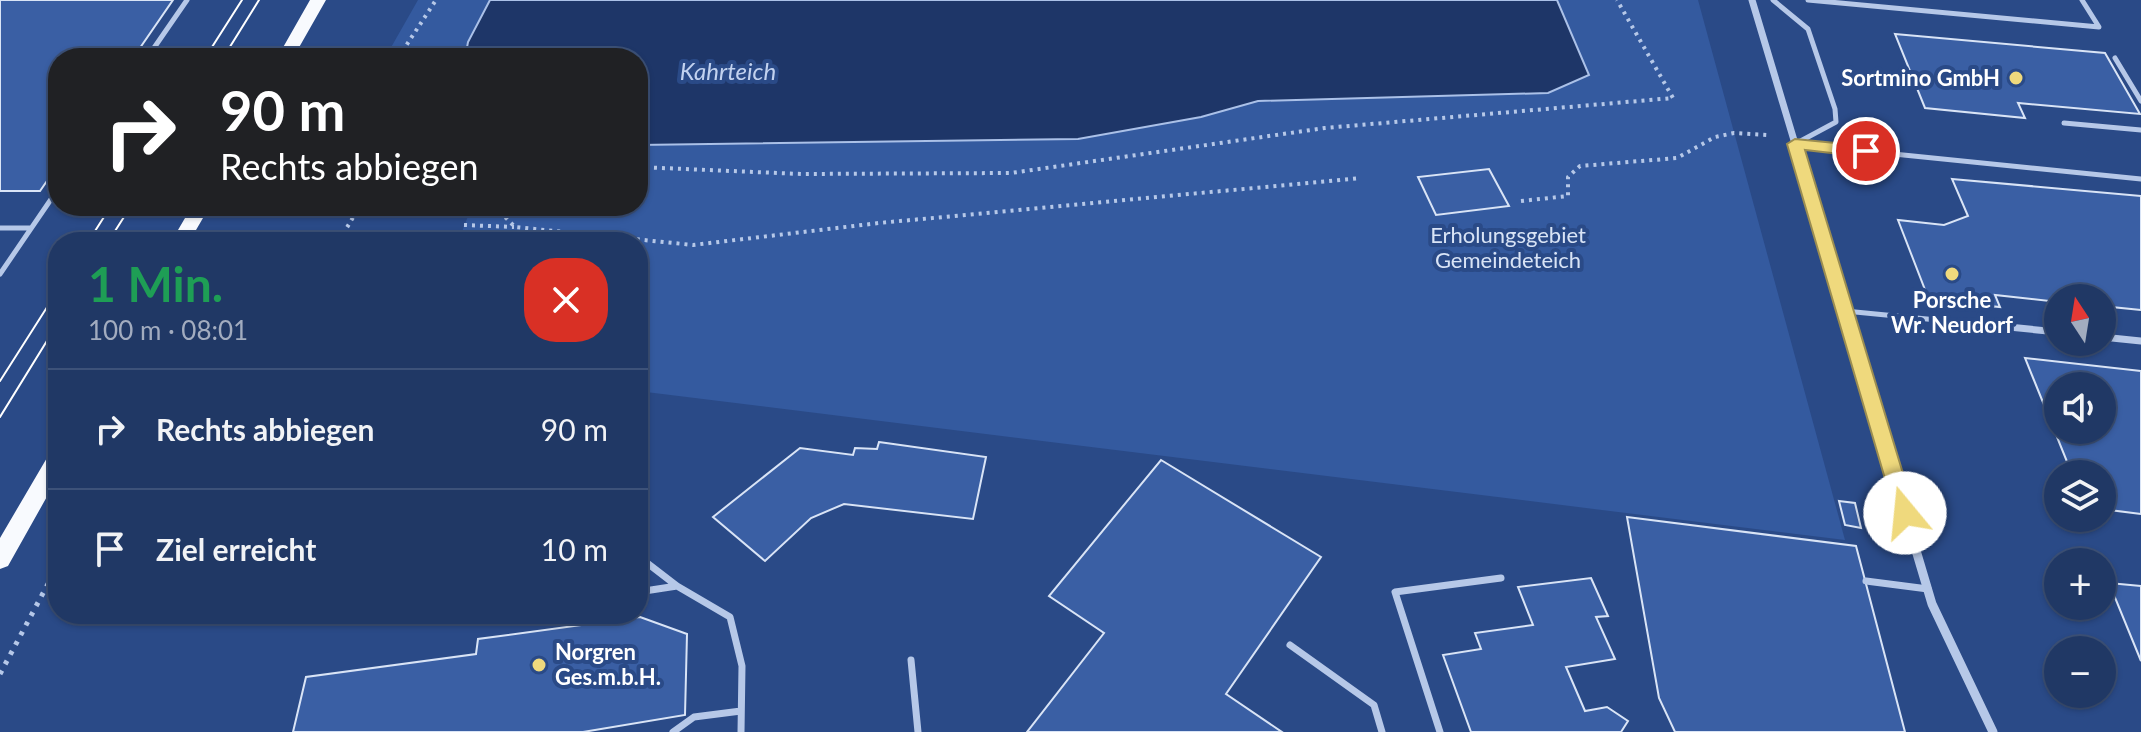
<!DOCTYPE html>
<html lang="de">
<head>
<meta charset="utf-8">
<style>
  body { margin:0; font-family:Lato,sans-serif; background:#2d436e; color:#f1f3f6; height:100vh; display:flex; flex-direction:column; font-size:30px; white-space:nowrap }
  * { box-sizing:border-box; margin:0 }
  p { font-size:26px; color:#a2acbf }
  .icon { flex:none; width:44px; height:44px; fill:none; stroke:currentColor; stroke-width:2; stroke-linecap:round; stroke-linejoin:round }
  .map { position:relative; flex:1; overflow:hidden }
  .drawer { position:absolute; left:48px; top:232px; width:600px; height:392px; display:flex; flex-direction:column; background:#203865; border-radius:32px; box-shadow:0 2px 6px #0004,0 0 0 2px #3d5279 }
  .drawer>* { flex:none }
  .guide { position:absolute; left:48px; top:48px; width:600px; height:168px; border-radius:32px; box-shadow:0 2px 6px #0004,0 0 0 2px #3d5279; background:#202124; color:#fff; overflow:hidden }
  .needle { width:52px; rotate:348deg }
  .controls { position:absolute; left:2044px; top:284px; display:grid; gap:16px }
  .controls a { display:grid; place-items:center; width:72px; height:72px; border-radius:50%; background:#203865; box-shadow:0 2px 6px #0004,0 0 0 2px #3d5279; font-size:40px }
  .pin { position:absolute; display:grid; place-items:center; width:68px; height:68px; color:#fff; margin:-34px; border:4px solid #fff; border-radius:50%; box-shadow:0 2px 8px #0007 }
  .me { position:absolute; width:88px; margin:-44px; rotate:343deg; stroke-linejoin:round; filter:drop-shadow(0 0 6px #0008) }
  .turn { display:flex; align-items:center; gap:28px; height:168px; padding:0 40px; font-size:36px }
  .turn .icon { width:104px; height:104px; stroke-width:2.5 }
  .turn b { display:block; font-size:56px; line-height:68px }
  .round { display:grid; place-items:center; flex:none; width:84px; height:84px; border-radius:32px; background:#2d436e }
  .overview { display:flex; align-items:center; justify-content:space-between; height:136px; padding:0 40px }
  h1 { font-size:48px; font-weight:700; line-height:60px; color:#1e9e55 }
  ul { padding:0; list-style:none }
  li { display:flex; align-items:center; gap:24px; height:120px; padding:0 40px; border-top:2px solid #3d5279 }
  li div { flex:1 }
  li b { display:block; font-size:30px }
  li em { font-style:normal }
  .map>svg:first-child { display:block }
</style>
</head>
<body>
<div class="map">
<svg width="2141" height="732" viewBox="0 0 2141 732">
  <rect width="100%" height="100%" fill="#2a4a87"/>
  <path fill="#345a9f" d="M 418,0 L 1698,0 L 1845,540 L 638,391 L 638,242 L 458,242 L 472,206 L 638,206 L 638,58 L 385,58 Z"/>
  <path fill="#1e3668" stroke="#abc1e8" stroke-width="2" d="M 490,0 L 1557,0 L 1589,75 L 1548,93 L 1258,101 L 1201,117 L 1078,139 L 638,145 L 638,58 L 465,58 L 468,42 Z"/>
  <path fill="#3a5fa4" stroke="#d9e4f6" stroke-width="2" fill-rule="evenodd" d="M 0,0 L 173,0 L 133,58 L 58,58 L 58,165 L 40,191 L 0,191 Z
    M 1895,34 L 2105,53 L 2140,114 L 2018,103 L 2025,118 L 1925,108 Z
    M 1489,169 L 1509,206 L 1436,215 L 1418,177 Z
    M 1952,179 L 2141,196 L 2141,310 L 2102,306 L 2102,298 L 2058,298 L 2058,302 L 1995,295 L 2000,307 L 1929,300 L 1898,220 L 1944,225 L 1968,216 Z
    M 2025,358 L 2141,371 L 2141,514 L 2102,509 L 2102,474 L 2072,474 ZM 2058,386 L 2102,386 L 2102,430 L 2058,430 Z
    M 879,442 L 986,457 L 973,519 L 844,504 L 811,518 L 765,561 L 713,517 L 800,448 L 853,455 L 855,448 L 877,449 Z
    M 1161,460 L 1321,557 L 1226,694 L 1282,732 L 1027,732 L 1104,633 L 1049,596 Z
    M 1839,501 L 1855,503 L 1861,528 L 1845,525 Z
    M 1627,517 L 1856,546 L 1905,732 L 1675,732 L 1659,698 Z
    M 1591,578 L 1608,616 L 1596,617 L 1615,659 L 1566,667 L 1585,711 L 1607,707 L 1628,721 L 1621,732 L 1471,732 L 1443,655 L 1481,649 L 1475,633 L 1533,625 L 1518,587 Z
    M 2109,583 L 2141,586 L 2141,661 Z
    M 640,617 L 687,634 L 685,715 L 583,732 L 293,732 L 306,677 L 476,654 L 478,639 Z"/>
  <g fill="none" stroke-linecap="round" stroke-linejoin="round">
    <path stroke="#b6c8e8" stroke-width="4" stroke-dasharray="3 5" stroke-linecap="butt" d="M 398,58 L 436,0
      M 638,167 L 801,174 L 1011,173 L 1325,128 L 1673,98 L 1617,0
      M 1521,201 L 1568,196 L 1568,177 L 1580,166 L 1677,158 L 1715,137 L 1734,133 L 1768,135
      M 494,206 L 515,227 L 693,245 L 879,223 L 1361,178
      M 464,225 L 514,227
      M 343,234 L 360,206"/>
    <path stroke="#b6c8e8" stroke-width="5" stroke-dasharray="4 7" stroke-linecap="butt" d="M 0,674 L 58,565"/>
    <path stroke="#b6c8e8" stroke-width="5" d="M 1773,0 L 1808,29 L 1835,109 L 1836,122 L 1795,144
      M 1808,0 L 2099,27 L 2082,0
      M 147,58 L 187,0
      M 2115,58 L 2141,101
      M 2064,123 L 2141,130
      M 1795,144 L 2141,179
      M 0,228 L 31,228
      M 0,274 L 58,189
      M 1845,311 L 1978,324"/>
    <path stroke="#b6c8e8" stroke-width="7" d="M 1958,322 L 2058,332
      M 2102,337 L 2141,341
      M 638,556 L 677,586
      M 1866,581 L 1928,589
      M 638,592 L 677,586 L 730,617 L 742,666 L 741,732
      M 452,619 L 487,614
      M 1290,645 L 1374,705 L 1382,732
      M 911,660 L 918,732
      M 673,732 L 694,717 L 741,711
      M 1440,732 L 1395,592 L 1501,578"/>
    <path stroke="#b6c8e8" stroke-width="7" d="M 1752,0 L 1849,324"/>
    <path stroke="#b6c8e8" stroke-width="9" d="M 1848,322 L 1932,604 L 1993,732"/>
    <path fill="#f8fafe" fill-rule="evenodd" d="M 310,0 L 326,0 L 293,58 L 277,58 Z
      M 192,206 L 210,206 L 189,242 L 171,242 Z
      M 58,448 L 58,477 L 8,566 L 0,569 L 0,538 L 51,451 Z"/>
    <path stroke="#fff" stroke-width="2" d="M 205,58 L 242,0
      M 223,58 L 259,0
      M 88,242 L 111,206
      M 108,242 L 131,206
      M 0,381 L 58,290
      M 0,417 L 58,323"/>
  </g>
  <path fill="#efd97d" stroke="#9b8d51" stroke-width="2" d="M 1795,139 L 1866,146 L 1874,151 L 1866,157 L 1805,150 L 1915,513 L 1912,519 L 1905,522 L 1898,519 L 1895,513 L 1787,144 Z"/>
  <g fill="#efd97d" stroke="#2a4a87" stroke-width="3">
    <circle cx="2016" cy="78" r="8"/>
    <circle cx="1952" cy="274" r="8"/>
    <circle cx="539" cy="665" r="8"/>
  </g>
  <g text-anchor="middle" stroke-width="8" stroke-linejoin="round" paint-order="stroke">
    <g font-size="22" font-weight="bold" fill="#fff" stroke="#2a4a87" text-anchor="end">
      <text x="2000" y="86">Sortmino GmbH</text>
      <text x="1952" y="308" text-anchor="middle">Porsche<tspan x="1952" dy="25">Wr. Neudorf</tspan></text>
      <text x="555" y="660" text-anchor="start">Norgren<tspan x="555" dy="25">Ges.m.b.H.</tspan></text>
    </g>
    <g font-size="22" fill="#d9e4f6" stroke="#2a4a87">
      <text x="1508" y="243">Erholungsgebiet<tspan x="1508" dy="25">Gemeindeteich</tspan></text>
    </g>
    <g font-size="24" font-style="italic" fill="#c2d2ef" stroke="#2a4a87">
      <text x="728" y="80">Kahrteich</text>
    </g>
  </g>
</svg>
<div class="controls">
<a><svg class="needle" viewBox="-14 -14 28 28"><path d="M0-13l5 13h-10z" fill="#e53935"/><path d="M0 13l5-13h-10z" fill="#a2acbf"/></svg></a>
<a><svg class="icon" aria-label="sound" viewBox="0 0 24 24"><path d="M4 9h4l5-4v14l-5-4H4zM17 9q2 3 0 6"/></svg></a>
<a><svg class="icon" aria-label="layers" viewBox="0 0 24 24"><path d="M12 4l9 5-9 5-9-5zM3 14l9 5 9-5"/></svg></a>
<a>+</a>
<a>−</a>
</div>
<div class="pin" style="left:1866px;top:151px;background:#d93025"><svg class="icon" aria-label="arrive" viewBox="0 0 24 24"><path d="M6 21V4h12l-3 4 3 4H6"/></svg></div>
<svg class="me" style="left:1905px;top:513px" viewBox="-20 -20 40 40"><circle r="19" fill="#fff"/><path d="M0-13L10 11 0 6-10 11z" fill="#efd97d"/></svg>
<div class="guide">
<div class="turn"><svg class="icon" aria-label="right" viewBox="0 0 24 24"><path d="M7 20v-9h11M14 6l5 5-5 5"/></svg><div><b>90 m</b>Rechts abbiegen</div></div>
</div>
<section class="drawer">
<div class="overview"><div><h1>1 Min.</h1><p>100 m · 08:01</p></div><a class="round" style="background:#d93025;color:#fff"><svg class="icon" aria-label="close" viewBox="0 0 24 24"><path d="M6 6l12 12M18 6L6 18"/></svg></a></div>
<ul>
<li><svg class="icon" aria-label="right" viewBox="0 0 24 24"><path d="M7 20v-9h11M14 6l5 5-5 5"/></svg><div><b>Rechts abbiegen</b></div><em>90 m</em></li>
<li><svg class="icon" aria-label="arrive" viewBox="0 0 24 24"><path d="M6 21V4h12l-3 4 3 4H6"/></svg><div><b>Ziel erreicht</b></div><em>10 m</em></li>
</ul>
</section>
</div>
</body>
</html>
